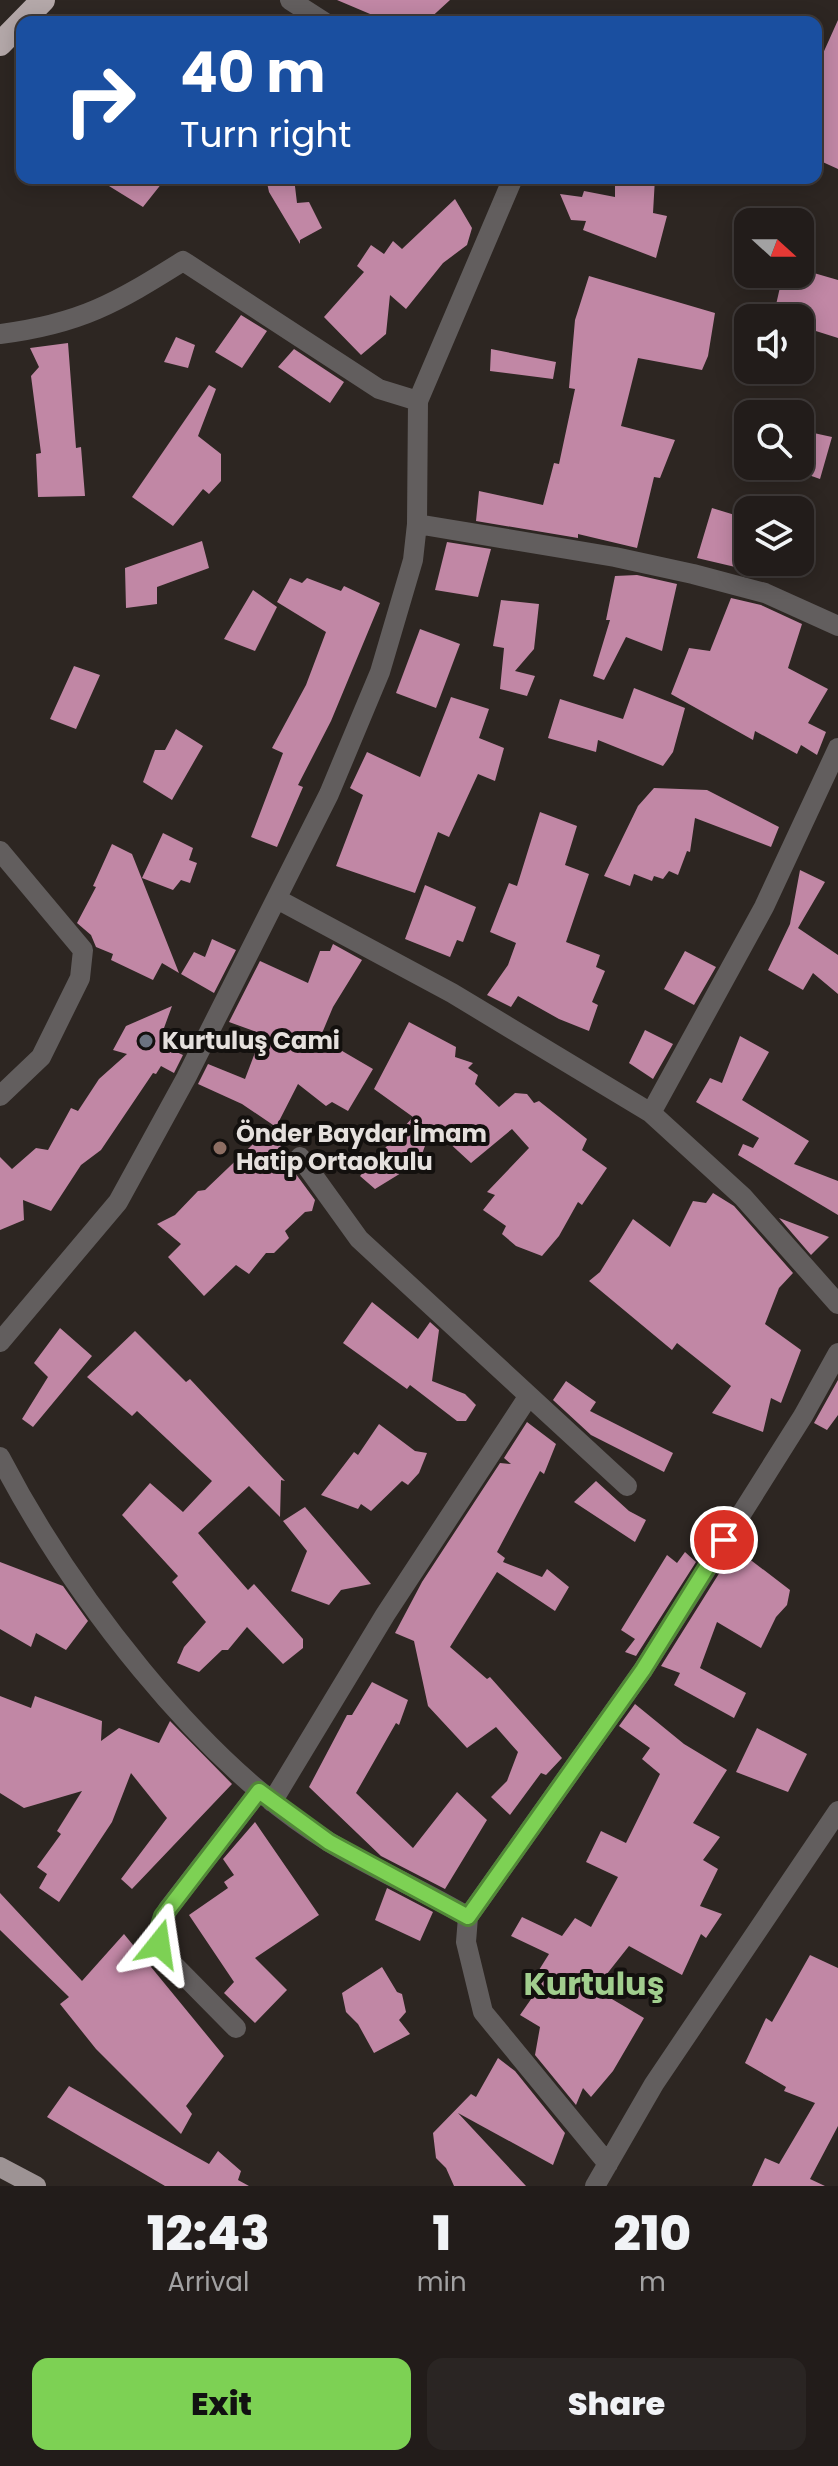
<!DOCTYPE html>
<html lang="en">
<head>
<meta charset="utf-8">
<style>
  body { margin:0; font-family:Poppins,sans-serif; background:#2a2523; color:#f1f3f6; height:100vh; display:flex; flex-direction:column; font-size:30px; white-space:nowrap }
  * { box-sizing:border-box; margin:0 }
  p { font-size:26px; color:#a2a1a2 }
  .icon { flex:none; width:44px; height:44px; fill:none; stroke:currentColor; stroke-width:2; stroke-linecap:round; stroke-linejoin:round }
  .map { position:relative; height:2186px; overflow:hidden }
  .drawer { display:flex; flex-direction:column; background:#221c1a; flex:1 }
  .drawer>* { flex:none }
  .guide { position:absolute; left:16px; top:16px; width:806px; height:168px; border-radius:16px; box-shadow:0 4px 20px #0003,0 0 0 2px #3f3a39; background:#1a4fa0; color:#fff; overflow:hidden }
  .needle { width:52px; rotate:111deg }
  .controls { position:absolute; left:734px; top:208px; display:grid; gap:16px }
  .controls a { display:grid; place-items:center; width:80px; height:80px; border-radius:16px; background:#221c1a; box-shadow:0 4px 20px #0003,0 0 0 2px #3f3a39; font-size:40px }
  .pin { position:absolute; display:grid; place-items:center; width:68px; height:68px; color:#fff; margin:-34px; border:4px solid #fff; border-radius:50%; box-shadow:0 2px 8px #0007 }
  .me { position:absolute; width:88px; margin:-44px; rotate:15deg; stroke-linejoin:round; filter:drop-shadow(0 0 6px #0008) }
  .turn { display:flex; align-items:center; gap:28px; height:168px; padding:0 32px; font-size:36px }
  .turn .icon { width:104px; height:104px; stroke-width:2.5 }
  .turn b { display:block; font-size:56px; line-height:68px }
  .eta { display:flex; justify-content:space-evenly; align-items:center; height:136px; text-align:center }
  .eta b { font-size:48px; font-weight:800; line-height:56px }
  .button { display:flex; gap:16px; margin-top:auto; padding:16px 32px }
  .button a { flex:1; height:92px; border-radius:16px; background:#7dd154; color:#111; font-size:32px; font-weight:800; line-height:92px; text-align:center }
  .button a+a { background:#2a2523; color:#f1f3f6 }
  .map>svg:first-child { display:block }
</style>
</head>
<body>
<div class="map">
<svg width="838" height="2186" viewBox="0 0 838 2186">
  <rect width="100%" height="100%" fill="#2d2622"/>
  <path fill="#c187a5" d="M 337,0 L 450,0 L 426,22 L 389,22 Z
    M 838,20 L 838,169 L 816,159 L 816,69 Z
    M 96,178 L 166,178 L 143,207 Z
    M 266,178 L 294,178 L 297,203 L 309,202 L 322,228 L 300,240 L 300,244 L 269,192 Z
    M 615,178 L 655,178 L 653,213 L 667,216 L 656,258 L 583,230 L 586,221 L 571,220 L 560,194 L 582,197 L 584,191 L 615,197 Z
    M 455,199 L 472,228 L 467,245 L 443,263 L 406,309 L 390,295 L 386,334 L 361,355 L 324,317 L 364,272 L 357,266 L 371,245 L 384,254 L 393,241 L 402,249 Z
    M 800,269 L 838,280 L 838,338 L 800,326 L 800,318 L 773,318 L 783,274 L 800,274 Z
    M 589,276 L 715,313 L 708,356 L 702,370 L 638,358 L 621,426 L 675,440 L 660,478 L 654,477 L 637,548 L 578,534 L 578,538 L 476,521 L 479,491 L 543,505 L 554,463 L 559,464 L 575,389 L 569,388 L 575,320 Z
    M 241,315 L 267,331 L 242,368 L 215,352 Z
    M 176,337 L 195,345 L 188,368 L 164,362 Z
    M 68,343 L 76,448 L 81,447 L 85,496 L 38,497 L 36,454 L 41,453 L 31,376 L 39,367 L 30,348 Z
    M 294,349 L 344,382 L 330,403 L 278,367 Z
    M 491,349 L 556,362 L 553,379 L 490,371 Z
    M 209,385 L 216,389 L 198,436 L 221,454 L 221,481 L 209,494 L 203,489 L 173,526 L 132,497 Z
    M 800,430 L 832,437 L 820,479 L 800,472 Z
    M 712,508 L 748,519 L 748,570 L 697,558 Z
    M 202,541 L 209,568 L 157,587 L 157,604 L 126,608 L 125,568 Z
    M 447,542 L 491,549 L 478,597 L 435,590 Z
    M 637,575 L 677,584 L 662,651 L 626,637 L 604,680 L 593,676 L 610,620 L 606,620 L 615,576 Z
    M 290,578 L 302,583 L 307,578 L 341,591 L 344,586 L 380,603 L 331,721 L 298,785 L 303,787 L 277,847 L 251,837 L 283,753 L 272,748 L 306,685 L 326,632 L 277,602 Z
    M 253,590 L 277,607 L 255,651 L 224,639 Z
    M 731,598 L 761,605 L 802,624 L 788,668 L 828,689 L 808,723 L 826,732 L 817,755 L 801,745 L 797,754 L 755,731 L 753,740 L 671,694 L 689,648 L 710,651 Z
    M 501,600 L 539,604 L 534,649 L 515,671 L 535,676 L 527,696 L 500,689 L 504,648 L 493,646 Z
    M 420,629 L 460,644 L 436,708 L 396,693 Z
    M 74,666 L 100,675 L 76,729 L 50,719 Z
    M 634,688 L 685,708 L 673,752 L 663,766 L 598,740 L 596,752 L 548,738 L 560,699 L 623,719 Z
    M 451,697 L 489,709 L 479,738 L 504,748 L 495,781 L 478,774 L 449,837 L 438,832 L 415,893 L 336,866 L 363,795 L 350,788 L 367,752 L 420,777 Z
    M 176,729 L 203,746 L 172,800 L 143,782 L 155,750 L 165,750 Z
    M 654,788 L 707,790 L 779,827 L 771,847 L 695,818 L 690,852 L 687,851 L 678,875 L 669,871 L 663,879 L 654,876 L 652,881 L 634,874 L 630,886 L 604,876 L 638,806 Z
    M 540,812 L 577,826 L 565,865 L 589,874 L 566,942 L 600,955 L 596,967 L 605,971 L 592,1002 L 598,1005 L 589,1031 L 559,1019 L 518,996 L 511,1007 L 487,995 L 508,965 L 516,943 L 490,932 L 509,883 L 517,886 Z
    M 163,833 L 193,848 L 189,860 L 197,863 L 190,883 L 181,880 L 173,890 L 142,878 Z
    M 112,844 L 132,854 L 179,973 L 162,963 L 153,980 L 111,960 L 113,954 L 96,947 L 91,935 L 77,923 L 96,887 L 93,886 Z
    M 800,870 L 825,882 L 798,928 L 838,955 L 838,994 L 813,973 L 803,990 L 768,970 L 790,924 Z
    M 425,885 L 476,907 L 463,942 L 457,940 L 450,957 L 405,939 Z
    M 212,939 L 236,950 L 214,993 L 181,974 L 194,952 L 205,957 Z
    M 333,944 L 362,960 L 333,1007 L 320,1038 L 373,1069 L 348,1111 L 332,1102 L 326,1106 L 298,1084 L 276,1127 L 242,1104 L 198,1084 L 208,1064 L 245,1079 L 262,1034 L 229,1022 L 260,961 L 308,983 L 320,951 L 330,951 Z
    M 685,951 L 716,967 L 694,1005 L 664,989 Z
    M 172,1006 L 164,1028 L 179,1033 L 170,1049 L 183,1055 L 174,1073 L 161,1066 L 156,1074 L 153,1073 L 101,1150 L 81,1165 L 51,1211 L 23,1200 L 24,1220 L 0,1230 L 0,1157 L 12,1169 L 36,1148 L 48,1150 L 71,1108 L 78,1111 L 99,1079 L 127,1054 L 113,1050 L 126,1026 Z
    M 409,1022 L 456,1047 L 455,1057 L 473,1063 L 468,1068 L 478,1075 L 475,1084 L 499,1107 L 515,1093 L 527,1094 L 534,1103 L 539,1101 L 587,1139 L 582,1150 L 607,1168 L 582,1205 L 578,1202 L 559,1236 L 542,1256 L 516,1246 L 502,1234 L 506,1226 L 483,1210 L 495,1195 L 487,1192 L 529,1148 L 512,1129 L 471,1163 L 432,1127 L 419,1162 L 375,1189 L 360,1176 L 413,1117 L 374,1089 Z
    M 645,1030 L 673,1044 L 653,1079 L 629,1063 Z
    M 740,1036 L 769,1052 L 742,1100 L 809,1141 L 794,1164 L 838,1181 L 838,1215 L 738,1155 L 743,1144 L 753,1148 L 759,1138 L 696,1102 L 710,1078 L 722,1083 Z
    M 272,1126 L 290,1166 L 315,1200 L 312,1211 L 305,1212 L 285,1231 L 289,1238 L 274,1253 L 266,1253 L 249,1274 L 236,1265 L 204,1296 L 168,1257 L 181,1244 L 157,1224 L 175,1215 L 198,1191 L 205,1190 Z
    M 713,1193 L 734,1206 L 793,1273 L 779,1288 L 765,1324 L 801,1350 L 781,1403 L 771,1398 L 763,1432 L 712,1413 L 731,1386 L 677,1343 L 672,1350 L 589,1281 L 600,1272 L 633,1219 L 670,1247 L 693,1201 L 706,1203 Z
    M 779,1218 L 829,1237 L 811,1255 Z
    M 372,1302 L 418,1339 L 430,1322 L 439,1330 L 432,1381 L 465,1394 L 476,1405 L 466,1421 L 457,1421 L 410,1385 L 407,1389 L 343,1343 Z
    M 60,1328 L 92,1356 L 33,1427 L 22,1419 L 48,1377 L 34,1363 Z
    M 135,1331 L 186,1382 L 190,1379 L 285,1481 L 281,1480 L 280,1517 L 249,1486 L 198,1533 L 248,1590 L 254,1584 L 303,1639 L 303,1648 L 283,1664 L 247,1627 L 228,1650 L 222,1650 L 199,1672 L 177,1663 L 184,1647 L 206,1622 L 172,1582 L 178,1576 L 122,1515 L 150,1483 L 183,1512 L 212,1481 L 137,1411 L 132,1416 L 87,1377 Z
    M 838,1380 L 838,1415 L 827,1430 L 814,1423 Z
    M 566,1381 L 596,1402 L 590,1411 L 673,1453 L 664,1472 L 591,1435 L 553,1400 Z
    M 527,1422 L 556,1444 L 544,1474 L 540,1471 L 497,1552 L 505,1558 L 503,1562 L 542,1577 L 547,1569 L 569,1587 L 555,1611 L 497,1572 L 450,1647 L 487,1679 L 490,1677 L 562,1758 L 546,1775 L 541,1773 L 510,1815 L 491,1797 L 507,1781 L 518,1752 L 496,1727 L 467,1748 L 428,1706 L 414,1641 L 395,1633 L 422,1582 L 500,1463 L 511,1464 L 504,1458 Z
    M 379,1424 L 415,1451 L 427,1453 L 419,1473 L 408,1485 L 402,1481 L 371,1511 L 361,1504 L 358,1509 L 321,1495 L 354,1452 L 358,1455 Z
    M 596,1481 L 629,1511 L 646,1520 L 635,1542 L 574,1502 Z
    M 305,1507 L 371,1584 L 341,1590 L 329,1605 L 291,1591 L 307,1551 L 283,1521 Z
    M 735,1548 L 790,1590 L 787,1605 L 776,1617 L 761,1648 L 717,1622 L 700,1668 L 746,1693 L 734,1718 L 674,1685 L 680,1673 L 661,1666 Z
    M 685,1552 L 696,1562 L 636,1656 L 625,1652 L 635,1639 L 621,1630 L 667,1555 L 677,1563 Z
    M 0,1562 L 63,1586 L 88,1621 L 66,1650 L 36,1633 L 31,1647 L 0,1629 Z
    M 372,1682 L 408,1700 L 399,1725 L 396,1723 L 356,1793 L 413,1848 L 457,1792 L 487,1820 L 445,1889 L 381,1856 L 309,1787 L 347,1715 L 352,1715 Z
    M 0,1696 L 31,1708 L 35,1696 L 102,1721 L 101,1741 L 119,1728 L 159,1743 L 170,1721 L 232,1784 L 132,1889 L 121,1879 L 167,1818 L 131,1773 L 112,1822 L 59,1902 L 39,1888 L 47,1874 L 37,1867 L 61,1834 L 57,1831 L 82,1791 L 24,1808 L 0,1793 Z
    M 635,1704 L 684,1744 L 727,1770 L 693,1823 L 720,1837 L 703,1860 L 718,1869 L 700,1906 L 722,1914 L 706,1938 L 701,1934 L 682,1975 L 629,1946 L 595,1989 L 644,2018 L 613,2071 L 591,2097 L 583,2088 L 576,2105 L 535,2055 L 540,2027 L 520,2015 L 536,1992 L 529,1986 L 549,1954 L 511,1936 L 522,1917 L 562,1936 L 575,1918 L 591,1927 L 618,1877 L 586,1862 L 601,1831 L 626,1843 L 660,1774 L 642,1759 L 650,1748 L 619,1726 Z
    M 757,1728 L 807,1754 L 788,1792 L 736,1772 Z
    M 255,1822 L 319,1915 L 255,1958 L 287,1990 L 255,2023 L 224,1993 L 234,1982 L 189,1915 L 228,1888 L 224,1882 L 234,1875 L 223,1859 Z
    M 387,1888 L 433,1912 L 420,1941 L 375,1920 Z
    M 0,1893 L 82,1981 L 124,1934 L 224,2056 L 186,2106 L 192,2114 L 181,2134 L 96,2049 L 60,2004 L 69,1997 L 0,1930 Z
    M 810,1955 L 838,1968 L 838,2126 L 810,2179 L 825,2186 L 752,2186 L 765,2158 L 779,2164 L 815,2103 L 784,2091 L 786,2087 L 745,2063 L 766,2018 L 772,2022 Z
    M 382,1967 L 397,1992 L 402,1994 L 406,2012 L 399,2020 L 410,2034 L 374,2053 L 358,2024 L 346,2012 L 342,1993 Z
    M 498,2058 L 515,2071 L 565,2133 L 553,2165 L 458,2113 L 526,2186 L 454,2186 L 446,2168 L 436,2158 L 433,2133 L 471,2094 L 476,2097 Z
    M 69,2086 L 209,2164 L 218,2151 L 241,2171 L 238,2180 L 249,2186 L 165,2186 L 47,2117 Z"/>
  <g fill="none" stroke-linecap="round" stroke-linejoin="round">
    <path stroke="#625e5e" stroke-width="20" d="M 290,0 L 324,22
      M 0,334 C 80,324 116,303 183,261 L 379,389 L 418,401
      M 417,524 L 615,557 L 693,574 L 765,593 L 838,626
      M 0,851 L 83,950 L 80,978 L 41,1057 L 0,1096
      M 277,899 L 452,993 L 651,1113 L 743,1197 L 838,1304
      M 651,1113 L 764,907 L 838,748
      M 300,1157 L 359,1239 L 627,1486
      M 0,1342 L 118,1202 L 186,1078 L 329,794 L 380,672 L 413,560 L 417,524 L 418,401 L 513,178
      M 0,1457 C 70,1592 198,1761 329,1842 C 373,1869 423,1890 468,1917
      M 272,1802 L 385,1615 L 528,1397
      M 236,2028 L 164,1955 L 158,1932 L 168,1909 L 259,1791
      M 608,2164 L 483,2012 L 466,1942 L 468,1917 L 643,1670 L 803,1416 L 838,1353
      M 595,2186 L 654,2084 L 838,1811"/>
    <path stroke="#9d9394" stroke-width="20" d="M 0,2167 L 36,2186"/>
    <path stroke="#b4a8a9" stroke-width="24" d="M 0,44 L 43,0"/>
  </g>
  <g fill="none" stroke-linecap="round" stroke-linejoin="round">
    <g stroke="#518837" stroke-width="20">
      <path id="route" d="M 159,1944 L 158,1932 L 163,1916 L 259,1791 L 329,1842 L 468,1917 L 643,1670 L 724,1540"/>
    </g>
    <use href="#route" stroke="#7dd154" stroke-width="14"/>
  </g>
  <circle fill="#6b7280" stroke="#13100e" stroke-width="3" cx="146" cy="1041" r="8"/>
  <circle fill="#8d6e63" stroke="#13100e" stroke-width="3" cx="220" cy="1148" r="8"/>
  <g text-anchor="middle" stroke-width="8" stroke-linejoin="round" paint-order="stroke">
    <g font-size="24" font-weight="bold" fill="#e5e0dd" stroke="#13100e" text-anchor="start">
      <text x="162" y="1049">Kurtuluş Cami</text>
      <text x="236" y="1142">Önder Baydar İmam<tspan x="236" dy="28">Hatip Ortaokulu</tspan></text>
    </g>
    <g font-size="32" font-weight="bold" fill="#a1ce8e" stroke="#13100e">
      <text x="594" y="1995">Kurtuluş</text>
    </g>
  </g>
</svg>
<div class="controls">
<a><svg class="needle" viewBox="-14 -14 28 28"><path d="M0-13l5 13h-10z" fill="#e53935"/><path d="M0 13l5-13h-10z" fill="#a2a1a2"/></svg></a>
<a><svg class="icon" aria-label="sound" viewBox="0 0 24 24"><path d="M4 9h4l5-4v14l-5-4H4zM17 9q2 3 0 6"/></svg></a>
<a><svg class="icon" aria-label="search" viewBox="0 0 24 24"><circle cx="10" cy="10" r="6"/><path d="M15 15l6 6"/></svg></a>
<a><svg class="icon" aria-label="layers" viewBox="0 0 24 24"><path d="M12 4l9 5-9 5-9-5zM3 14l9 5 9-5"/></svg></a>
</div>
<div class="pin" style="left:724px;top:1540px;background:#d93025"><svg class="icon" aria-label="arrive" viewBox="0 0 24 24"><path d="M6 21V4h12l-3 4 3 4H6"/></svg></div>
<svg class="me" style="left:159px;top:1944px" viewBox="-20 -20 40 40"><path d="M0-17L14 15 0 8-14 15z" fill="#7dd154" stroke="#fff" stroke-width="4"/></svg>
<div class="guide">
<div class="turn"><svg class="icon" aria-label="right" viewBox="0 0 24 24"><path d="M7 20v-9h11M14 6l5 5-5 5"/></svg><div><b>40 m</b>Turn right</div></div>
</div>
</div>
<section class="drawer">
<div class="eta">
<div><b>12:43</b><p>Arrival</p></div>
<div><b>1</b><p>min</p></div>
<div><b>210</b><p>m</p></div>
</div>
<div class="button"><a>Exit</a><a>Share</a></div>
</section>
</body>
</html>
